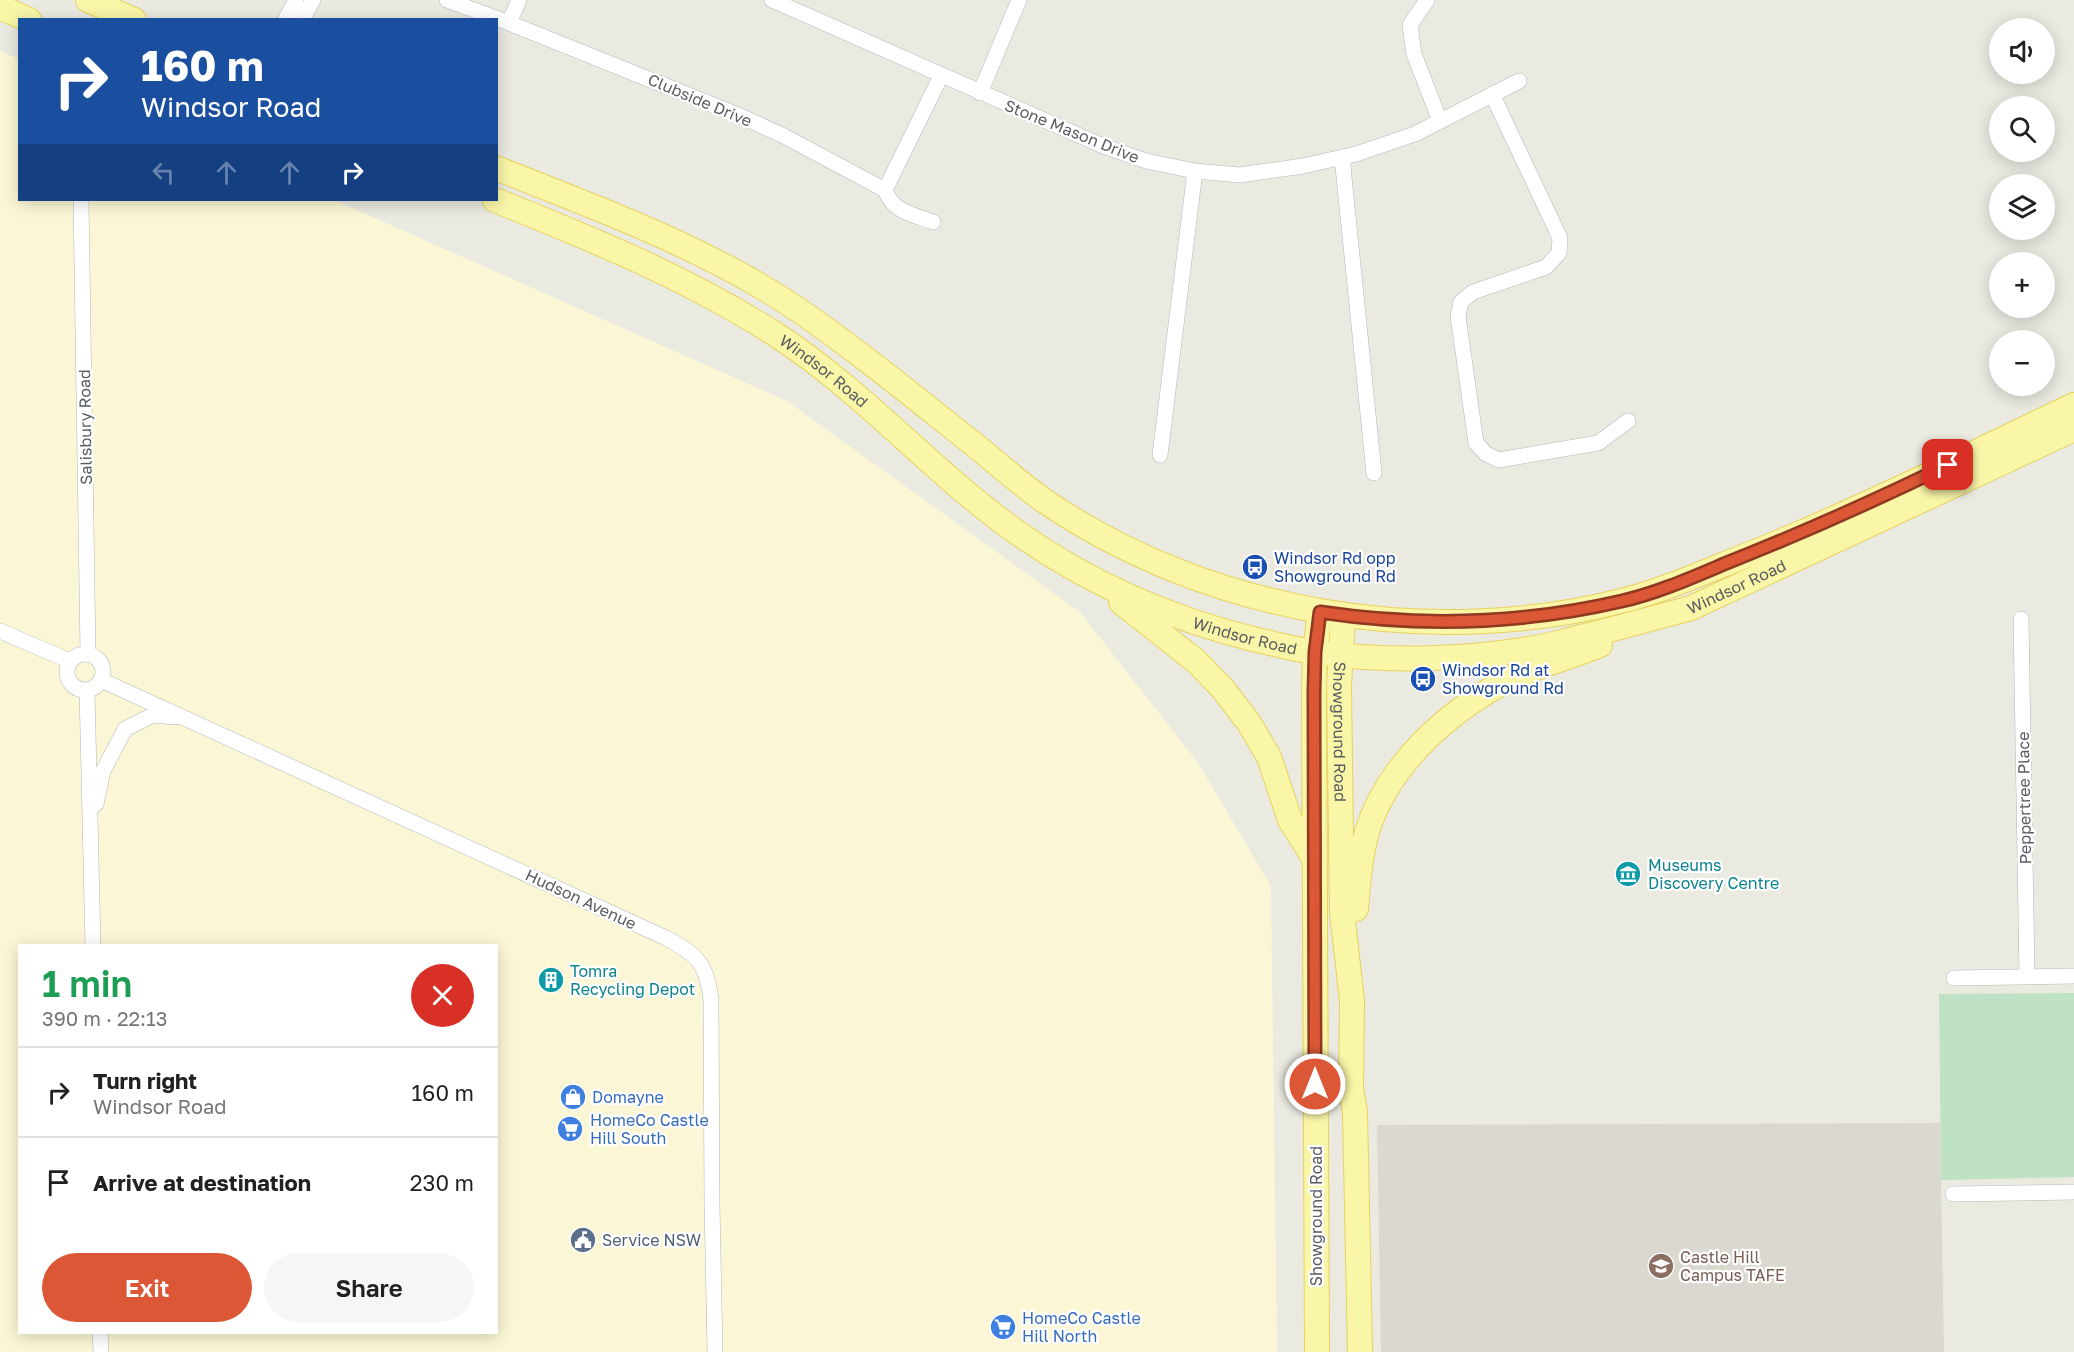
<!DOCTYPE html>
<html lang="en">
<head>
<meta charset="utf-8">
<style>
  body { margin:0; font-family:"Golos Text",sans-serif; background:#f6f6f6; color:#202124; height:100vh; display:flex; flex-direction:column; font-size:22px; white-space:nowrap }
  * { box-sizing:border-box; margin:0 }
  p { font-size:20px; color:#757577 }
  .icon { flex:none; width:33px; height:33px; fill:none; stroke:currentColor; stroke-width:2; stroke-linecap:round; stroke-linejoin:round }
  .map { position:relative; flex:1; overflow:hidden }
  .panel { position:absolute; left:18px; top:944px; width:480px; height:390px; display:flex; flex-direction:column; background:#fff; border-radius:0px; box-shadow:0 3px 15px #0003 }
  .panel>* { flex:none }
  .hud { position:absolute; left:18px; top:18px; width:480px; height:183px; border-radius:0px; box-shadow:0 3px 15px #0003; background:#1a4fa0; color:#fff; overflow:hidden }
  .fabs { position:absolute; left:1989px; top:18px; display:grid; gap:12px }
  .fabs a { display:grid; place-items:center; width:66px; height:66px; border-radius:50%; background:#fff; box-shadow:0 3px 15px #0003; font-size:30px }
  .pin { position:absolute; display:grid; place-items:center; width:51px; height:51px; color:#fff; margin:-26px; border-radius:12px; box-shadow:0 3px 9px #0006 }
  .me { position:absolute; width:66px; margin:-33px; rotate:0deg; stroke-linejoin:round; filter:drop-shadow(0 0 4px #0008) }
  .turn { display:flex; align-items:center; gap:21px; height:126px; padding:0 24px; font-size:27px }
  .turn .icon { width:78px; height:78px; stroke-width:2.5 }
  .turn b { display:block; font-size:42px; line-height:51px }
  .lanes { display:flex; align-items:center; height:57px; padding:0 24px; background:#0003; justify-content:center; gap:30px; direction:ltr }
  .lanes .off { opacity:.35 }
  .round { display:grid; place-items:center; flex:none; width:63px; height:63px; border-radius:32px; background:#f6f6f6 }
  .head { display:flex; align-items:center; justify-content:space-between; height:102px; padding:0 24px }
  h1 { font-size:36px; font-weight:600; line-height:45px; color:#1e9e55 }
  .primary-button { display:flex; gap:12px; margin-top:auto; padding:12px 24px }
  .primary-button a { flex:1; height:69px; border-radius:36px; background:#dc5735; color:#fff; font-size:24px; font-weight:600; line-height:69px; text-align:center }
  .primary-button a+a { background:#f6f6f6; color:#202124 }
  ul { padding:0; list-style:none }
  li { display:flex; align-items:center; gap:18px; height:90px; padding:0 24px; border-top:2px solid #e0e0e0 }
  li div { flex:1 }
  li b { display:block; font-size:22px }
  li em { font-style:normal }
  .map>svg:first-child { display:block }
</style>
</head>
<body>
<div class="map">
<svg width="2074" height="1352" viewBox="0 0 2074 1352">
  <rect width="100%" height="100%" fill="#ebeae1"/>
  <path fill="#fbf7d6" fill-rule="evenodd" d="M 0,51 L 19,59 L 20,200 L 334,200 L 787,401 L 1080,612 L 1198,763 L 1271,886 L 1277,1352 L 0,1352 ZM 20,945 L 496,945 L 496,1332 L 20,1332 Z"/>
  <path fill="#dbd9cf" d="M 1940,1123 L 1944,1352 L 1381,1352 L 1377,1125 Z"/>
  <path fill="#bee2c3" d="M 2074,993 L 2074,1177 L 1941,1180 L 1939,994 Z"/>
  <g fill="none" stroke-linecap="round" stroke-linejoin="round">
    <g stroke="#b3b6ba" stroke-width="16">
      <path id="street" d="M 447,0 L 509,23
        M 519,0 L 509,23 L 738,115 L 782,135 L 885,190
        M 772,0 L 1103,146 L 1146,161 L 1195,171 L 1240,175 L 1303,166 L 1356,154 L 1415,134 L 1519,81
        M 1427,0 L 1410,25 L 1414,54 L 1440,121
        M 285,20 L 296,0
        M 302,20 L 313,0
        M 980,93 L 1019,0
        M 1492,94 L 1560,238 L 1559,253 L 1546,267 L 1473,292 L 1461,302 L 1458,316 L 1476,443 L 1486,454 L 1499,460 L 1598,443 L 1628,421
        M 1342,157 L 1374,473
        M 81,200 L 88,654
        M 933,222 C 912,214 893,212 885,190 L 941,76
        M 1160,455 L 1195,171
        M 2021,619 L 2027,976
        M 0,631 L 70,661
        M67 672a18 18 0 1 1 36 0a18 18 0 1 1-36 0Z
        M 101,680 L 666,938 C 697,954 707,964 711,1000 L 712,1204 L 715,1352
        M 87,690 L 93,945
        M 96,804 L 103,771 L 125,729 L 153,715 L 175,717
        M 1954,978 L 2074,976
        M 1953,1194 L 2074,1192
        M 100,1332 L 101,1352"/>
    </g>
    <g stroke="#e7d25e" stroke-width="26">
      <g id="primary">
        <path d="M 88,0 L 134,20"/>
        <path d="M 0,7 L 29,20"/>
        <path d="M 496,168 C 598,209 705,247 797,309 C 857,350 914,397 971,442 C 996,462 1020,484 1046,502 C 1211,614 1432,650 1625,600 C 1664,590 1702,573 1740,558 C 1854,513 1963,458 2074,405"/>
        <path id="s1" d="M 495,200 C 592,239 690,279 778,336 C 864,392 931,471 1015,531 C 1088,583 1170,619 1257,640 C 1276,644 1296,650 1316,652 C 1382,662 1463,660 1529,649 C 1546,647 1564,641 1581,637 C 1618,628 1654,618 1691,608 L 2074,429"/>
        <path d="M 1121,602 L 1197,662 L 1223,689 L 1249,723 L 1269,757 L 1290,820 L 1314,858"/>
        <path id="s2" d="M 1343,615 L 1339,686 L 1342,912 L 1352,1001 L 1351,1088 L 1355,1112 L 1360,1352"/>
        <path d="M 1356,909 C 1358,883 1360,857 1367,832 C 1387,766 1446,713 1506,681 C 1534,666 1569,658 1600,645"/>
        <path d="M 1317,1352 L 1314,692 L 1315,652 L 1320,612"/>
      </g>
    </g>
    <use href="#street" stroke="#fff" stroke-width="15"/>
    <use href="#primary" stroke="#f9f6a8" stroke-width="24"/>
  </g>
  <g fill="none" stroke-linecap="round" stroke-linejoin="round">
    <g stroke="#8f3922" stroke-width="15">
      <path id="route" d="M 1315,1084 L 1314,692 L 1315,652 L 1320,612 C 1420,627 1523,624 1622,601 C 1657,593 1691,578 1724,564 C 1800,534 1874,501 1948,465"/>
    </g>
    <use href="#route" stroke="#dc5735" stroke-width="10"/>
  </g>
  <defs>
    <g id="bus-disc" transform="scale(1.35)"><circle r="9.5" fill="#1a4fb4" stroke="#fff"/><path d="M-5-6H5V4H4V6H2V4H-2V6H-4V4H-5ZM-3.5-4V0h7V-4ZM-3.5 1.2v1.5H-2V1.2ZM2 1.2v1.5H3.5V1.2Z" fill="#fff"/></g>
    <g id="museum-disc" transform="scale(1.35)"><circle r="9.5" fill="#0f9aa8" stroke="#fff"/><path d="M0-6L6-3V-2H-6V-3ZM-5-1h2V3h-2ZM-1-1h2V3h-2ZM3-1h2V3H3ZM-6 4H6V6H-6Z" fill="#fff"/></g>
    <g id="building-disc" transform="scale(1.35)"><circle r="9.5" fill="#0f9aa8" stroke="#fff"/><path d="M-4-6H4V6H1V3H-1V6H-4ZM-2.5-4.3h1.7v1.8h-1.7ZM.8-4.3h1.7v1.8H.8ZM-2.5-1h1.7V.8h-1.7ZM.8-1h1.7V.8H.8Z" fill="#fff"/></g>
    <g id="shop-disc" transform="scale(1.35)"><circle r="9.5" fill="#3f7fe0" stroke="#fff"/><path d="M-5-2.5h2.3a2.7 3.5 0 0 1 5.4 0H5L5.5 6h-11ZM-1.5-2.5h3a1.5 2.3 0 0 0-3 0Z" fill="#fff"/></g>
    <g id="supermarket-disc" transform="scale(1.35)"><circle r="9.5" fill="#3f7fe0" stroke="#fff"/><path d="M-6-5.5h2.5l.6 2H6L4.5 2H-2.5L-4.4-4H-6ZM-1.5 3.2a1.3 1.3 0 1 0 .1 0ZM3 3.2a1.3 1.3 0 1 0 .1 0Z" fill="#fff"/></g>
    <g id="civic-disc" transform="scale(1.35)"><circle r="9.5" fill="#5c6f8a" stroke="#fff"/><path d="M-.6-6.5H3V-4.5H.6V-3L4-1V1h2V6H-6V1h2V-1L-.6-3ZM-1.2 2.5V6h2.4V2.5Z" fill="#fff"/></g>
    <g id="university-disc" transform="scale(1.35)"><circle r="9.5" fill="#8d6e63" stroke="#fff"/><path d="M0-5L7-2L0 1L-7-2ZM-4 1L0 2.5L4 1V4Q0 6-4 4Z" fill="#fff"/></g>
  </defs>
  <g fill-rule="evenodd">
    <use href="#bus-disc" x="1255" y="567"/>
    <use href="#bus-disc" x="1423" y="679"/>
    <use href="#museum-disc" x="1628" y="874"/>
    <use href="#building-disc" x="551" y="980"/>
    <use href="#shop-disc" x="573" y="1097"/>
    <use href="#supermarket-disc" x="570" y="1129"/>
    <use href="#civic-disc" x="583" y="1240"/>
    <use href="#university-disc" x="1661" y="1266"/>
    <use href="#supermarket-disc" x="1003" y="1327"/>
  </g>
  <g text-anchor="middle" stroke-width="4.5" stroke-linejoin="round" paint-order="stroke">
    <g font-size="16" fill="#595c61" stroke="#fff">
      <text transform="translate(700 100) rotate(23)" y="6">Clubside Drive</text>
      <text transform="translate(1072 131) rotate(22)" y="6">Stone Mason Drive</text>
      <text dy="6" stroke="none"><textPath href="#s1" startOffset="372">Windsor Road</textPath></text>
      <text transform="translate(85 427) rotate(-91)" y="6">Salisbury Road</text>
      <text dy="6" stroke="none"><textPath href="#s1" startOffset="1380">Windsor Road</textPath></text>
      <text dy="6" stroke="none"><textPath href="#s1" startOffset="876">Windsor Road</textPath></text>
      <text dy="6" stroke="none"><textPath href="#s2" startOffset="117">Showground Road</textPath></text>
      <text transform="translate(2024 798) rotate(-91)" y="6">Peppertree Place</text>
      <text transform="translate(581 899) rotate(25)" y="6">Hudson Avenue</text>
      <text transform="translate(1316 1216) rotate(-90)" y="6">Showground Road</text>
    </g>
    <g font-size="16" fill="#164399" stroke="#fff" text-anchor="start">
      <text x="1274" y="564">Windsor Rd opp<tspan x="1274" dy="18">Showground Rd</tspan></text>
      <text x="1442" y="676">Windsor Rd at<tspan x="1442" dy="18">Showground Rd</tspan></text>
    </g>
    <g font-size="16" fill="#0d838f" stroke="#fff" text-anchor="start">
      <text x="1648" y="871">Museums<tspan x="1648" dy="18">Discovery Centre</tspan></text>
      <text x="570" y="977">Tomra<tspan x="570" dy="18">Recycling Depot</tspan></text>
    </g>
    <g font-size="16" fill="#366cbe" stroke="#fff" text-anchor="start">
      <text x="592" y="1103">Domayne</text>
      <text x="590" y="1126">HomeCo Castle<tspan x="590" dy="18">Hill South</tspan></text>
      <text x="1022" y="1324">HomeCo Castle<tspan x="1022" dy="18">Hill North</tspan></text>
    </g>
    <g font-size="16" fill="#4e5e75" stroke="#fff" text-anchor="start">
      <text x="602" y="1246">Service NSW</text>
    </g>
    <g font-size="16" fill="#785e54" stroke="#fff" text-anchor="start">
      <text x="1680" y="1263">Castle Hill<tspan x="1680" dy="18">Campus TAFE</tspan></text>
    </g>
  </g>
</svg>
<div class="fabs">
<a><svg class="icon" aria-label="sound" viewBox="0 0 24 24"><path d="M4 9h4l5-4v14l-5-4H4zM17 9q2 3 0 6"/></svg></a>
<a><svg class="icon" aria-label="search" viewBox="0 0 24 24"><circle cx="10" cy="10" r="6"/><path d="M15 15l6 6"/></svg></a>
<a><svg class="icon" aria-label="layers" viewBox="0 0 24 24"><path d="M12 4l9 5-9 5-9-5zM3 14l9 5 9-5"/></svg></a>
<a>+</a>
<a>−</a>
</div>
<div class="pin" style="left:1948px;top:465px;background:#d93025"><svg class="icon" aria-label="arrive" viewBox="0 0 24 24"><path d="M6 21V4h12l-3 4 3 4H6"/></svg></div>
<svg class="me" style="left:1315px;top:1084px" viewBox="-20 -20 40 40"><circle r="17" fill="#dc5735" stroke="#fff" stroke-width="3"/><path d="M0-11L8 9 0 5-8 9z" fill="#fff"/></svg>
<div class="hud">
<div class="turn"><svg class="icon" aria-label="right" viewBox="0 0 24 24"><path d="M7 20v-9h11M14 6l5 5-5 5"/></svg><div><b>160 m</b>Windsor Road</div></div>
<div class="lanes"><svg class="icon off" aria-label="left" viewBox="0 0 24 24"><path d="M17 20v-9H6M10 6l-5 5 5 5"/></svg><svg class="icon off" aria-label="ahead" viewBox="0 0 24 24"><path d="M12 20V5M6 11l6-6 6 6"/></svg><svg class="icon off" aria-label="ahead" viewBox="0 0 24 24"><path d="M12 20V5M6 11l6-6 6 6"/></svg><svg class="icon" aria-label="right" viewBox="0 0 24 24"><path d="M7 20v-9h11M14 6l5 5-5 5"/></svg></div>
</div>
<section class="panel">
<div class="head"><div><h1>1 min</h1><p>390 m · 22:13</p></div><a class="round" style="background:#d93025;color:#fff"><svg class="icon" aria-label="close" viewBox="0 0 24 24"><path d="M6 6l12 12M18 6L6 18"/></svg></a></div>
<ul>
<li><svg class="icon" aria-label="right" viewBox="0 0 24 24"><path d="M7 20v-9h11M14 6l5 5-5 5"/></svg><div><b>Turn right</b><p>Windsor Road</p></div><em>160 m</em></li>
<li><svg class="icon" aria-label="arrive" viewBox="0 0 24 24"><path d="M6 21V4h12l-3 4 3 4H6"/></svg><div><b>Arrive at destination</b></div><em>230 m</em></li>
</ul>
<div class="primary-button"><a>Exit</a><a>Share</a></div>
</section>
</div>
</body>
</html>
